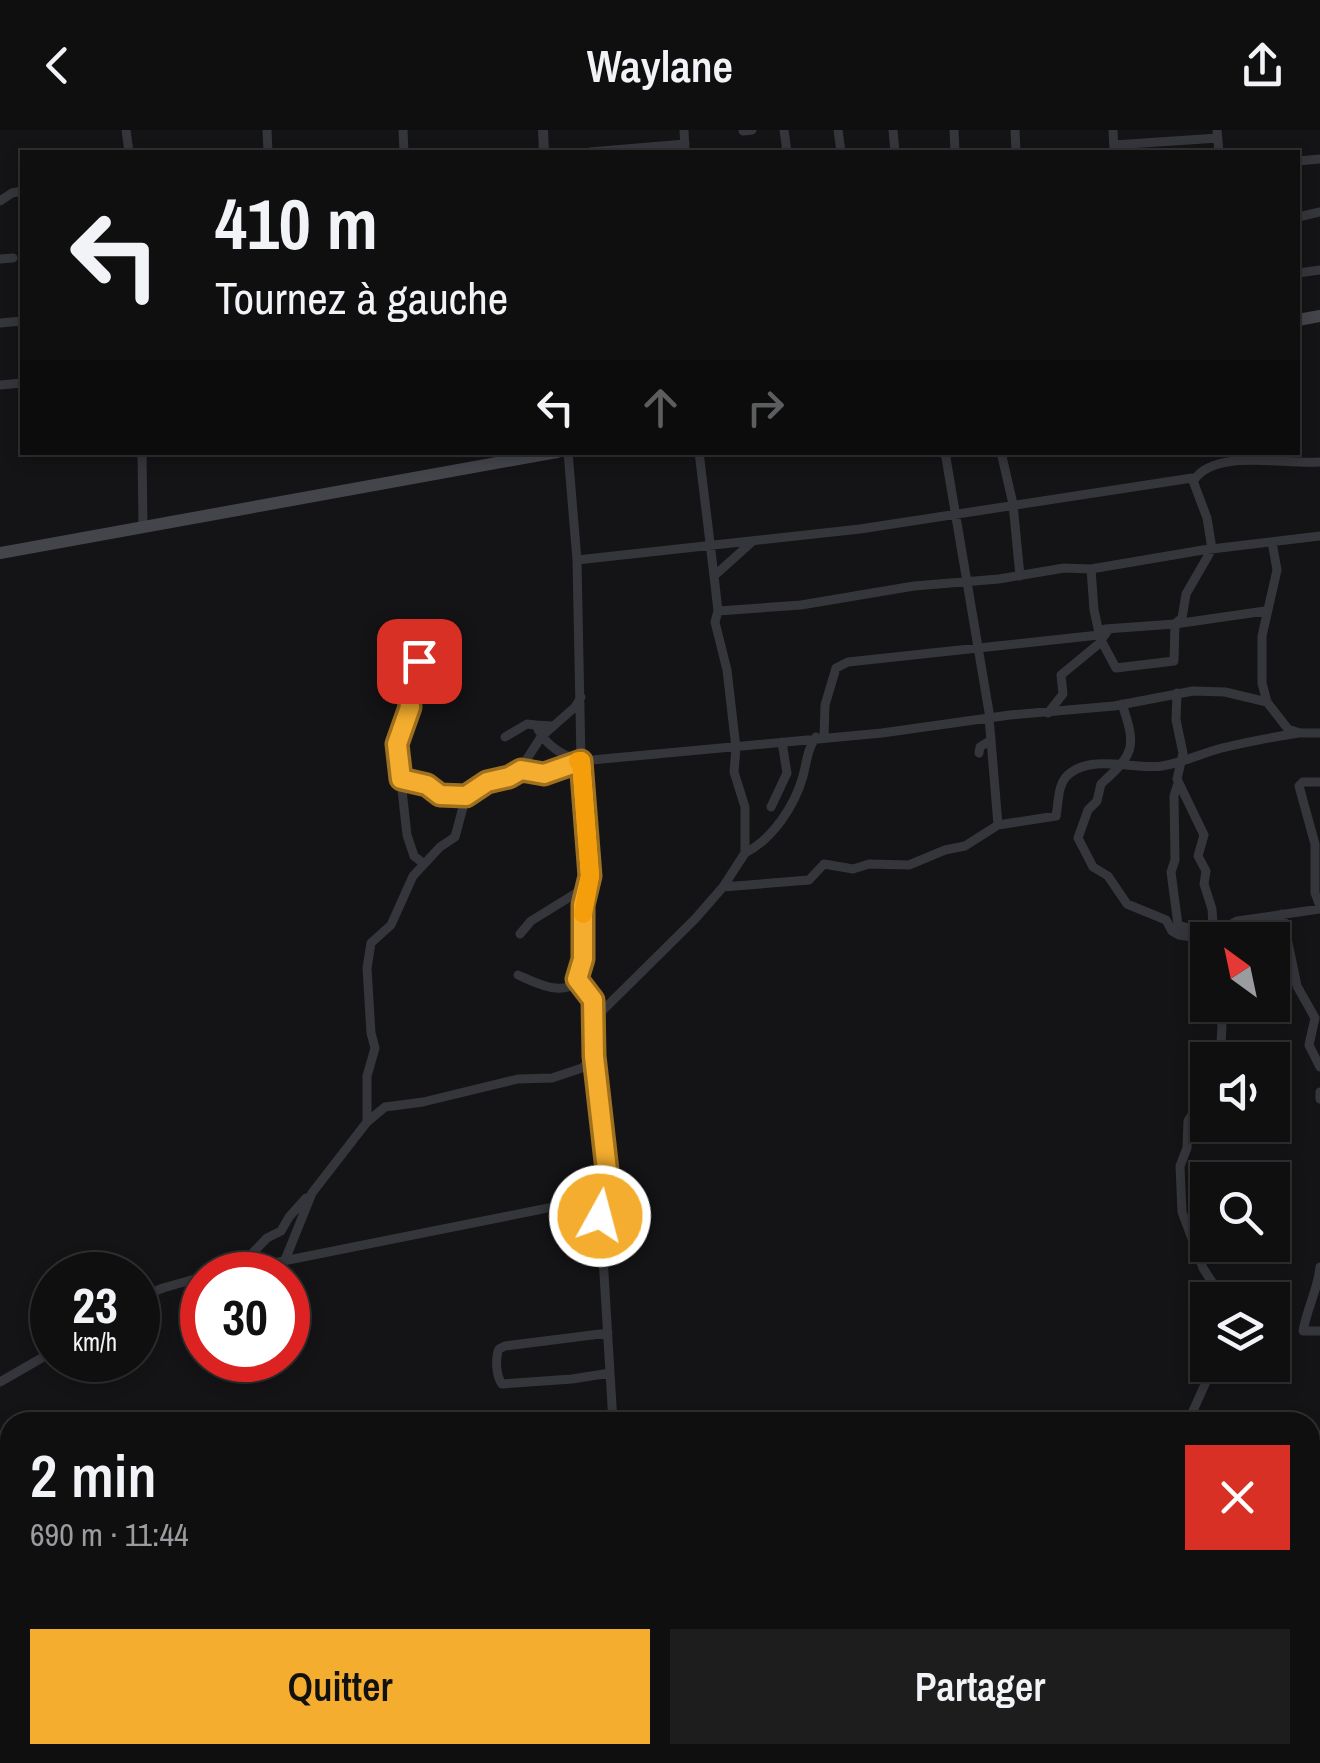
<!DOCTYPE html>
<html lang="fr">
<head>
<meta charset="utf-8">
<style>
  body { margin:0; font-family:"Archivo Narrow",sans-serif; background:#1d1d1e; color:#f1f3f6; height:100vh; display:flex; flex-direction:column; font-size:38px; white-space:nowrap }
  * { box-sizing:border-box; margin:0 }
  p { font-size:32px; color:#9b9c9f }
  .icon { flex:none; width:55px; height:55px; fill:none; stroke:currentColor; stroke-width:2; stroke-linecap:round; stroke-linejoin:round }
  .map { position:relative; flex:1; overflow:hidden }
  .side { position:absolute; left:0px; top:1282px; width:1320px; height:352px; display:flex; flex-direction:column; background:#0f0f10; border-radius:30px 30px 0 0; box-shadow:0 5px 15px #0003,0 0 0 2px #2f2f30 }
  .side>* { flex:none }
  .banner { position:absolute; left:20px; top:20px; width:1280px; height:305px; border-radius:0px; box-shadow:0 5px 15px #0003,0 0 0 2px #2f2f30; background:#0f0f10; color:#f1f3f6; overflow:hidden }
  .needle { width:65px; rotate:327deg }
  .fabs { position:absolute; left:1190px; top:792px; display:grid; gap:20px }
  .fabs a { display:grid; place-items:center; width:100px; height:100px; border-radius:0px; background:#0f0f10; box-shadow:0 5px 15px #0003,0 0 0 2px #2f2f30; font-size:50px }
  .speed { position:absolute; left:30px; top:1122px; display:flex; gap:20px; font-size:50px; font-weight:700; text-align:center }
  .speed>* { display:grid; place-content:center; width:130px; height:130px; border-radius:50%; background:#0f0f10; box-shadow:0 5px 15px #0003,0 0 0 2px #2f2f30; line-height:1 }
  .speed small { font-size:25px; font-weight:400 }
  .speed .limit { border:15px solid #d22; background:#fff; color:#111 }
  .pin { position:absolute; display:grid; place-items:center; width:85px; height:85px; color:#fff; margin:-42px; border-radius:20px; box-shadow:0 5px 15px #0006 }
  .me { position:absolute; width:110px; margin:-55px; rotate:7deg; stroke-linejoin:round; filter:drop-shadow(0 0 8px #0008) }
  .turn { display:flex; align-items:center; gap:35px; height:210px; padding:0 30px; font-size:45px }
  .turn .icon { width:130px; height:130px; stroke-width:2.5 }
  .turn b { display:block; font-size:70px; line-height:85px }
  .lanes { display:flex; align-items:center; height:95px; padding:0 30px; background:#0003; justify-content:center; gap:50px; direction:ltr }
  .lanes .off { opacity:.35 }
  .round { display:grid; place-items:center; flex:none; width:105px; height:105px; border-radius:0px; background:#1d1d1e }
  .summary { display:flex; align-items:center; justify-content:space-between; height:170px; padding:0 30px }
  h1 { font-size:60px; font-weight:600; line-height:75px }
  .cta { display:flex; gap:20px; margin-top:auto; padding:20px 30px }
  .cta a { flex:1; height:115px; border-radius:0px; background:#f4ad2e; color:#111; font-size:40px; font-weight:600; line-height:115px; text-align:center }
  .cta a+a { background:#1d1d1e; color:#f1f3f6 }
  header { display:flex; justify-content:space-between; align-items:center; height:130px; padding:0 30px; background:#0f0f10; font-size:45px; font-weight:600 }
  .map>svg:first-child { display:block }
</style>
</head>
<body>
<header><svg class="icon" aria-label="back" viewBox="0 0 24 24"><path d="M15 5l-7 7 7 7"/></svg>Waylane<svg class="icon" aria-label="share" viewBox="0 0 24 24"><path d="M12 15V3M7 8l5-5 5 5M5 13v7h14v-7"/></svg></header>
<div class="map">
<svg width="1320" height="1633" viewBox="0 0 1320 1633">
  <rect width="100%" height="100%" fill="#141416"/>
  <g fill="none" stroke-linecap="round" stroke-linejoin="round">
    <path stroke="#35363b" stroke-width="9" d="M 126,0 L 129,22
      M 267,0 L 268,22
      M 403,0 L 404,22
      M 684,0 L 685,22
      M 784,0 L 787,22
      M 838,0 L 841,22
      M 893,0 L 895,22
      M 954,0 L 955,22
      M 1015,0 L 1016,22
      M 1113,0 L 1114,22
      M 1217,0 L 1219,22
      M 743,1 L 752,0
      M 1114,15 L 1218,8
      M 590,22 L 685,14
      M 1298,31 L 1320,29
      M 0,71 L 12,63 L 22,61
      M 1298,87 L 1320,82
      M 0,129 L 13,128
      M 1298,143 L 1320,140
      M 0,193 L 22,191
      M 0,255 L 22,253
      M 142,322 L 143,396
      M 568,322 L 577,430 L 581,631 L 589,730 L 583,775 L 585,812 L 577,849 L 593,870 L 595,926 L 609,1058 L 600,1078 L 613,1292
      M 945,322 L 990,588
      M 1001,322 L 1013,374 L 1020,446
      M 1194,350 C 1216,318 1284,335 1320,332
      M 577,430 L 860,399 L 1192,348 L 1207,388 L 1212,419 L 1186,464 L 1182,488 L 1175,494 L 1174,531 L 1116,538 L 1101,510 L 1109,499
      M 714,446 L 753,411
      M 718,481 L 801,475 L 914,456 L 999,449 L 1064,438 L 1091,439 L 1203,420 L 1320,406
      M 1105,499 L 1175,494 L 1265,481
      M 416,511 L 421,538 L 408,557 L 409,583 L 397,615 L 407,705 L 414,726 L 423,733
      M 1177,563 L 1176,590 L 1183,623 L 1177,649 L 1204,705 L 1198,726 L 1206,741 L 1204,754 L 1212,779 L 1214,810
      M 1267,572 L 1262,553 L 1262,506 L 1277,440 L 1272,412
      M 1122,574 C 1137,618 1134,624 1101,654 L 1097,671 L 1088,680 L 1078,708 L 1093,737 L 1108,746 L 1127,774 L 1166,790 L 1172,801 L 1179,805 L 1204,809 L 1237,791 L 1320,779
      M 1048,583 L 1063,564 L 1061,545 L 1101,512 L 1094,480 L 1091,439
      M 552,596 L 536,595 C 544,614 559,624 578,630
      M 505,607 L 527,594 L 536,595
      M 824,607 L 825,575 L 836,538 L 848,532 L 1099,505
      M 991,610 L 998,695
      M 979,623 L 980,617 L 991,610 L 989,589
      M 521,640 L 544,645 L 581,631 L 882,603 L 1010,585 L 1114,576 L 1193,561 L 1225,562 L 1267,572 L 1288,599 L 1300,603 L 1320,603
      M 401,649 L 427,655 L 440,665 L 466,666
      M 1320,652 L 1303,652 L 1299,656 L 1315,714 L 1315,763 L 1320,776
      M 1178,653 L 1174,666 L 1175,730 L 1171,742 L 1178,795 L 1195,800 L 1211,796
      M 771,677 L 787,643 L 782,612
      M 745,723 C 773,709 795,675 803,646 C 807,631 807,620 816,607
      M 723,757 L 809,750 L 824,734 L 853,739 L 869,734 L 909,735 L 945,720 L 965,716 L 998,695 L 1056,686 C 1059,671 1057,654 1069,644 C 1093,624 1134,640 1162,636 C 1183,633 1202,623 1222,618 C 1247,612 1273,607 1299,603
      M 1282,784 L 1297,856 L 1315,888 L 1309,915 L 1320,937
      M 520,804 L 531,791 L 586,757
      M 518,845 C 536,853 560,866 578,852
      M 1217,875 L 1222,896 L 1220,930
      M 593,890 L 695,789 L 723,757 L 745,723 L 745,677 L 734,642 L 736,618 L 727,540 L 715,492 L 718,481 L 714,446 L 699,322
      M 1208,960 L 1188,991 L 1187,1018 L 1180,1036 L 1182,1082 L 1203,1138 L 1212,1152 L 1215,1170
      M 1320,962 L 1320,969
      M 367,992 L 367,946 L 375,918 L 371,903 L 367,838 L 371,813 L 391,795 L 413,746 L 440,717 L 455,707 L 466,666 L 487,652 L 518,643 L 541,607 L 575,577 L 581,567
      M 285,1130 L 312,1063 L 367,992 L 385,977 L 423,972 L 518,949 L 552,948 L 582,938 L 595,926
      M 1320,1137 C 1318,1159 1307,1178 1303,1201 L 1320,1201
      M 238,1138 L 267,1108 L 281,1101 L 289,1087 L 306,1068
      M 213,1145 L 603,1067
      M 138,1168 L 163,1158 L 202,1147
      M 608,1203 L 505,1216 L 499,1219 C 495,1228 496,1246 502,1254 L 572,1249 L 610,1243
      M 0,1252 L 52,1222
      M 1188,1292 L 1206,1252 L 1208,1235
      M 633,1625 L 635,1633"/>
    <path stroke="#35363b" stroke-width="10" d="M 543,0 L 544,22"/>
    <path stroke="#43454b" stroke-width="12" d="M 1298,190 L 1320,186
      M 0,423 L 557,322"/>
  </g>
  <g fill="none" stroke-linecap="round" stroke-linejoin="round">
    <g stroke="#9f701e" stroke-width="25">
      <path id="route" d="M 419,531 L 420,540 L 408,557 L 410,577 L 397,614 L 401,649 L 427,655 L 440,665 L 466,666 L 487,652 L 509,647 L 521,640 L 544,644 L 581,631 L 590,746 L 583,775 L 583,829 L 577,849 L 593,870 L 594,926 L 609,1058 L 601,1072 L 600,1086"/>
    </g>
    <use href="#route" stroke="#f4ad2e" stroke-width="18"/>
    <path stroke="#f59e0b" stroke-width="18" d="M 578,631 L 581,631 L 590,746 L 583,784"/>
  </g>
</svg>
<div class="fabs">
<a><svg class="needle" viewBox="-14 -14 28 28"><path d="M0-13l5 13h-10z" fill="#e53935"/><path d="M0 13l5-13h-10z" fill="#9b9c9f"/></svg></a>
<a><svg class="icon" aria-label="sound" viewBox="0 0 24 24"><path d="M4 9h4l5-4v14l-5-4H4zM17 9q2 3 0 6"/></svg></a>
<a><svg class="icon" aria-label="search" viewBox="0 0 24 24"><circle cx="10" cy="10" r="6"/><path d="M15 15l6 6"/></svg></a>
<a><svg class="icon" aria-label="layers" viewBox="0 0 24 24"><path d="M12 4l9 5-9 5-9-5zM3 14l9 5 9-5"/></svg></a>
</div>
<div class="speed"><div>23<small>km/h</small></div><div class="limit">30</div></div>
<div class="pin" style="left:419px;top:531px;background:#d93025"><svg class="icon" aria-label="arrive" viewBox="0 0 24 24"><path d="M6 21V4h12l-3 4 3 4H6"/></svg></div>
<svg class="me" style="left:600px;top:1086px" viewBox="-20 -20 40 40"><circle r="17" fill="#f4ad2e" stroke="#fff" stroke-width="3"/><path d="M0-11L8 9 0 5-8 9z" fill="#fff"/></svg>
<div class="banner">
<div class="turn"><svg class="icon" aria-label="left" viewBox="0 0 24 24"><path d="M17 20v-9H6M10 6l-5 5 5 5"/></svg><div><b>410 m</b>Tournez à gauche</div></div>
<div class="lanes"><svg class="icon" aria-label="left" viewBox="0 0 24 24"><path d="M17 20v-9H6M10 6l-5 5 5 5"/></svg><svg class="icon off" aria-label="ahead" viewBox="0 0 24 24"><path d="M12 20V5M6 11l6-6 6 6"/></svg><svg class="icon off" aria-label="right" viewBox="0 0 24 24"><path d="M7 20v-9h11M14 6l5 5-5 5"/></svg></div>
</div>
<section class="side">
<div class="summary"><div><h1>2 min</h1><p>690 m · 11:44</p></div><a class="round" style="background:#d93025;color:#fff"><svg class="icon" aria-label="close" viewBox="0 0 24 24"><path d="M6 6l12 12M18 6L6 18"/></svg></a></div>
<div class="cta"><a>Quitter</a><a>Partager</a></div>
</section>
</div>
</body>
</html>
